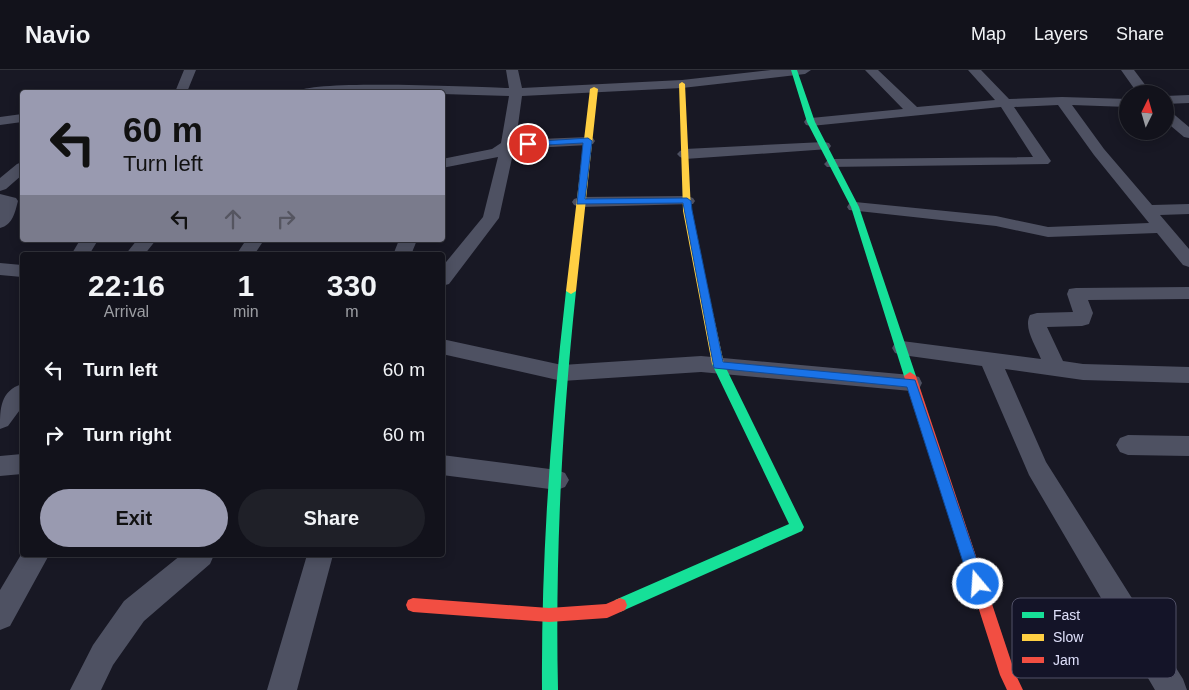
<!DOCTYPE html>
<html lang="en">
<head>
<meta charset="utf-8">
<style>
  body { margin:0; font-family:Arial,sans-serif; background:#1f2028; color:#f1f3f6; height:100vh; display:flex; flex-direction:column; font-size:19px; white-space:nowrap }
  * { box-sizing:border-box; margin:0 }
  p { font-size:16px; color:#9c9ea3 }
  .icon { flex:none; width:28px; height:28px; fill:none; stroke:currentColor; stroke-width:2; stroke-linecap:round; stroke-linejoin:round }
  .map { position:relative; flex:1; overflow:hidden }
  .drawer { position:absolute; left:20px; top:182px; width:425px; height:305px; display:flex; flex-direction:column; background:#12121b; border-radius:5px; box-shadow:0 2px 12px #0003,0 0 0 1px #31323a }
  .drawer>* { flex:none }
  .guide { position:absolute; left:20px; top:20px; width:425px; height:152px; border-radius:5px; box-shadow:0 2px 12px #0003,0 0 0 1px #31323a; background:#999ab0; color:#111; overflow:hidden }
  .needle { width:32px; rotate:5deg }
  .controls { position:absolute; left:1119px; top:15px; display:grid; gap:10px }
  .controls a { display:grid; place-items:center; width:55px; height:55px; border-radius:50%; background:#12121b; box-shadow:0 2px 12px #0003,0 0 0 1px #31323a; font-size:25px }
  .pin { position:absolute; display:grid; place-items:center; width:42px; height:42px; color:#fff; margin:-21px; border:2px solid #fff; border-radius:50%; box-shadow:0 1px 5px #0007 }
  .me { position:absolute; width:55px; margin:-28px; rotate:342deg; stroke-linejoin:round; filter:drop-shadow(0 0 4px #0008) }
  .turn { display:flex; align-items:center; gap:18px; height:105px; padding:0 20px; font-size:22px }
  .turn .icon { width:65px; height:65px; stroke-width:2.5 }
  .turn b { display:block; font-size:35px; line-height:42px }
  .lanes { display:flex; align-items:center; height:48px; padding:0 20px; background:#0003; justify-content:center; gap:25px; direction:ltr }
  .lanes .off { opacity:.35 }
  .eta { display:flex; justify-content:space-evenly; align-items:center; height:85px; text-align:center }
  .eta b { font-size:30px; font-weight:600; line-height:35px }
  .action { display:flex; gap:10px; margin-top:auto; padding:10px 20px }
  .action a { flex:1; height:58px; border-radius:30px; background:#999ab0; color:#111; font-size:20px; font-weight:600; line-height:58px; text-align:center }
  .action a+a { background:#1f2028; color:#f1f3f6 }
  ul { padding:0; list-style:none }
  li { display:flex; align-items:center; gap:15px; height:65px; padding:0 20px }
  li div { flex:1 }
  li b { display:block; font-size:19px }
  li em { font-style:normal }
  header { display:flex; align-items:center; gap:30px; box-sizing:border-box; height:70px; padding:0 25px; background:#12121b; border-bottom:1px solid #31323a }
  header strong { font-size:24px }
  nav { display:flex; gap:28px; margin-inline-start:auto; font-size:18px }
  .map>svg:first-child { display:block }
</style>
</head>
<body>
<header>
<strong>Navio</strong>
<nav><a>Map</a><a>Layers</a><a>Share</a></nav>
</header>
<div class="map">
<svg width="1189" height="620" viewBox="0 0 1189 620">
  <rect width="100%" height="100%" fill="#181824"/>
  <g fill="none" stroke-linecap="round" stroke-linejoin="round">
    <path fill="#4e5162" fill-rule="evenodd" d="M 184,0 L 196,0 L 187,22 L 175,22 Z
      M 506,0 L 518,0 L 522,18 L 682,10 L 771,0 L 811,0 L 805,4 L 682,18 L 522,26 L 516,70 L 588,67 L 593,68 L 595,71 L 593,74 L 588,75 L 514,79 L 499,148 L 449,214 L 442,216 L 442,197 L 483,147 L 498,87 L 442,98 L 442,89 L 492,79 L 501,73 L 509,26 L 442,24 L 442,22 L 297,22 C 308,9 481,17 509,18 Z
      M 865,0 L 878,0 L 917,37 L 995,30 L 968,0 L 981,0 L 1009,29 L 1062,27 L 1128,29 L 1128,37 L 1072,35 L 1104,79 L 1152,135 L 1189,134 L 1189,144 L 1160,145 L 1189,179 L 1189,197 L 1183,195 L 1157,163 L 1048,167 L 996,156 L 849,140 L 847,137 L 849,134 L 855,132 L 996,146 L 1048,157 L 1149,153 L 1094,85 L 1058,35 L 1014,37 L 1051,91 L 1048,94 L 827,97 L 824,94 L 827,91 L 832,89 L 1033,87 L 1001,37 L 811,56 L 806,55 L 804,52 L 806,49 L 811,48 L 903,39 Z
      M 1121,0 L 1134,0 L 1152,24 L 1138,24 Z
      M 1189,25 L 1189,33 L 1165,34 L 1165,26 Z
      M 1165,40 L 1170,41 L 1189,57 L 1189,68 L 1184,67 L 1165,51 Z
      M 22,44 L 22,52 L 0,55 L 0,47 Z
      M 824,72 L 829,73 L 831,76 L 829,79 L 685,89 L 680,87 L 677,84 L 680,81 L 685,79 Z
      M 22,92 L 22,105 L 6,119 L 0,121 L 0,108 L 17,94 Z
      M 0,124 L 16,128 L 18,131 C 15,142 13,155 0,158 Z
      M 687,126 L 693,128 L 695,131 L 693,134 L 580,137 L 574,135 L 572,132 L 574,129 L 580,127 Z
      M 80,170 L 98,170 L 89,185 L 71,185 Z
      M 137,170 L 156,170 L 144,185 L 125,185 Z
      M 246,170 L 264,170 L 254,185 L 236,185 Z
      M 399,170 L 417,170 L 411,185 L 393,185 Z
      M 0,193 L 22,195 L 22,207 L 0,205 Z
      M 1189,217 L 1189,229 L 1088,230 L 1093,243 L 1089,254 L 1082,256 L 1047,257 L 1063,291 L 1083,294 L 1189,297 L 1189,313 L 1083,310 L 1005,299 L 1046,392 L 1183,609 L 1187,620 L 1155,620 L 1029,405 L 982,296 L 902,285 L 895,283 L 892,278 L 895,273 L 902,271 L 1041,289 C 1036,276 1023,258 1030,245 L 1037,243 L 1073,242 L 1067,224 L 1069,219 L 1076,218 Z
      M 442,269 L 562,295 L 701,286 L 911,305 L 919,307 L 922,313 L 919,319 L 911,321 L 701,302 L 562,311 L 442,284 Z
      M 22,314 L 22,337 L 8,356 L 0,359 C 0,339 0,321 22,314 Z
      M 1128,365 L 1189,366 L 1189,386 L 1128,385 L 1120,382 L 1116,375 L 1120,368 Z
      M 22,384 L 22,404 L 0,406 L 0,386 Z
      M 442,385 L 557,400 L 565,403 L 569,410 L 565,417 L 557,420 L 442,405 Z
      M 22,483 L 22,485 L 49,485 L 10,556 L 0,560 L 0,520 Z
      M 181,485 L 214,485 L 210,494 L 144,551 L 113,595 L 101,620 L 70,620 L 93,575 L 124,531 Z
      M 307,485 L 333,485 L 297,620 L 267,620 Z"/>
    <path fill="#16e098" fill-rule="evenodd" d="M 791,0 L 797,0 L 815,52 L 859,137 L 916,306 L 914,309 L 906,309 L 904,306 L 851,137 L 807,52 Z
      M 571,218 L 576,221 C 562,353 555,487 558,620 L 542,620 C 541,487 551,353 566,221 Z
      M 718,290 L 724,294 L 804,457 L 802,461 L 620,542 L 615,540 L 613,535 L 615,530 L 789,454 L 712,294 Z"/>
    <path fill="#ffcf43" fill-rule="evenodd" d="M 682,12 L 685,14 L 691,141 L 724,294 L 718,298 L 712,294 L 683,141 L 679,14 Z
      M 594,17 L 598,19 L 576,221 L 571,224 L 566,221 L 590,19 Z"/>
    <path fill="#f24e42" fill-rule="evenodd" d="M 910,302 L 916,306 L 1015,603 L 1023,620 L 1007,620 L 1000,605 L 904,306 Z
      M 413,528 L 549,538 L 606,534 L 620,528 L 625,530 L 627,535 L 625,540 L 607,548 L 549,552 L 413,542 L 408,540 L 406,535 L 408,530 Z"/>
  </g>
  <path fill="#1a73e8" stroke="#114b97" d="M 588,68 L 592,71 L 585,129 L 687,128 L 691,131 L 692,140 L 723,292 L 915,310 L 985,514 L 983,519 L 978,521 L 972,519 L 970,514 L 907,317 L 714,298 L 683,133 L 577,134 L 583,73 L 528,76 L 524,74 L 528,72 Z"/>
  <rect x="1012" y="528" width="164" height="80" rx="8" fill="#141428" stroke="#515167" stroke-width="1"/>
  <rect x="1022" y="542" width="22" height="6" fill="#16e098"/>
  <rect x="1022" y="564" width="22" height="7" fill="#ffcf43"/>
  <rect x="1022" y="587" width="22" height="6" fill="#f24e42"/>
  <g font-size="14" fill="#dfe0fb">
    <text x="1053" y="550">Fast</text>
    <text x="1053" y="572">Slow</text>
    <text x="1053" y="595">Jam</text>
  </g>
</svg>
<div class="controls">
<a><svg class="needle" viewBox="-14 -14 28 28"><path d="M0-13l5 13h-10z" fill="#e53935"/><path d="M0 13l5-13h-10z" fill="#9c9ea3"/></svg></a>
</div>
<div class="pin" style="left:528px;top:74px;background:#d93025"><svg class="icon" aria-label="arrive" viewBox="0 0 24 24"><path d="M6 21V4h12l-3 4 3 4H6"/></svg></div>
<svg class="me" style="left:978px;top:514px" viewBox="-20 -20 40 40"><circle r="17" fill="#1a73e8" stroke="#fff" stroke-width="3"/><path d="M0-11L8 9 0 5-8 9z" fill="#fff"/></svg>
<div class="guide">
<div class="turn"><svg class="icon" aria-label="left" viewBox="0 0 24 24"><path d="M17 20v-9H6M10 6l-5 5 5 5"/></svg><div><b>60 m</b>Turn left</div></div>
<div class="lanes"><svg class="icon" aria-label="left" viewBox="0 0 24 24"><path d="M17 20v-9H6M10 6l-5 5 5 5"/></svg><svg class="icon off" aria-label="ahead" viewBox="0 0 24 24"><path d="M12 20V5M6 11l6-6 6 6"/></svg><svg class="icon off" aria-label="right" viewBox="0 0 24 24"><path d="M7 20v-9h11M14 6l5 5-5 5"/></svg></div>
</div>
<section class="drawer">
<div class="eta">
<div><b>22:16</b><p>Arrival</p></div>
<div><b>1</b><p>min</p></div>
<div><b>330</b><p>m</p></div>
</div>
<ul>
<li><svg class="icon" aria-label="left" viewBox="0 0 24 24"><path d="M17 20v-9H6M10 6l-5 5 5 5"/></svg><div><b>Turn left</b></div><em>60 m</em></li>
<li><svg class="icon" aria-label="right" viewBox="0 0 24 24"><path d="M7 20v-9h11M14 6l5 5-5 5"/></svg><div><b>Turn right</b></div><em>60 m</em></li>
</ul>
<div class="action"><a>Exit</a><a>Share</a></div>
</section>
</div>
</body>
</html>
